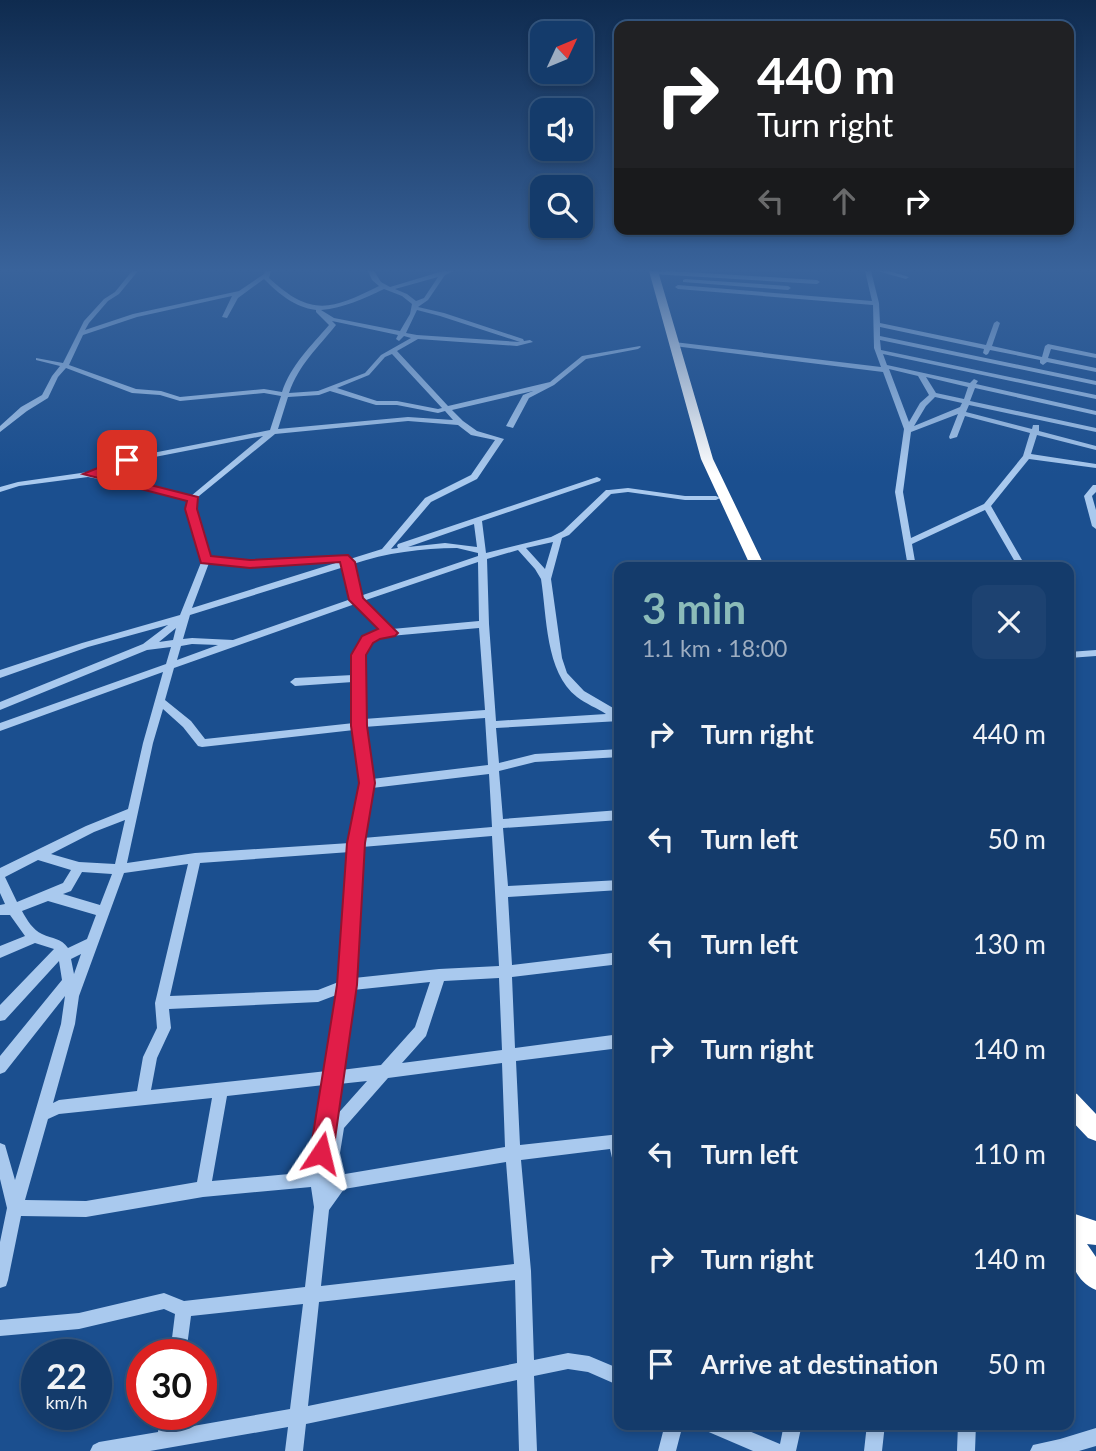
<!DOCTYPE html>
<html lang="en">
<head>
<meta charset="utf-8">
<style>
  body { margin:0; font-family:Lato,sans-serif; background:#1d4271; color:#f1f3f6; height:100vh; display:flex; flex-direction:column; font-size:26px; white-space:nowrap }
  * { box-sizing:border-box; margin:0 }
  p { font-size:23px; color:#9dadc1 }
  .icon { flex:none; width:38px; height:38px; fill:none; stroke:currentColor; stroke-width:2; stroke-linecap:round; stroke-linejoin:round }
  .map { position:relative; flex:1; overflow:hidden }
  .panel { position:absolute; left:614px; top:562px; width:460px; height:868px; display:flex; flex-direction:column; background:#143b6b; border-radius:14px; box-shadow:0 4px 10px #0003,0 0 0 2px #33557e }
  .panel>* { flex:none }
  .top-card { position:absolute; left:614px; top:21px; width:460px; height:214px; border-radius:14px; box-shadow:0 4px 10px #0003,0 0 0 2px #33557e; background:#202124; color:#fff; overflow:hidden }
  .needle { width:46px; rotate:46deg }
  .fabs { position:absolute; left:530px; top:21px; display:grid; gap:14px }
  .fabs a { display:grid; place-items:center; width:63px; height:63px; border-radius:14px; background:#143b6b; box-shadow:0 4px 10px #0003,0 0 0 2px #33557e; font-size:35px }
  .speed { position:absolute; left:21px; top:1339px; display:flex; gap:14px; font-size:35px; font-weight:700; text-align:center }
  .speed>* { display:grid; place-content:center; width:91px; height:91px; border-radius:50%; background:#143b6b; box-shadow:0 4px 10px #0003,0 0 0 2px #33557e; line-height:1 }
  .speed small { font-size:18px; font-weight:400 }
  .speed .limit { border:10px solid #d22; background:#fff; color:#111 }
  .pin { position:absolute; display:grid; place-items:center; width:60px; height:60px; color:#fff; margin:-30px; border-radius:14px; box-shadow:0 4px 10px #0006 }
  .me { position:absolute; width:77px; margin:-38px; rotate:10deg; stroke-linejoin:round; filter:drop-shadow(0 0 5px #0008) }
  .turn { display:flex; align-items:center; gap:24px; height:147px; padding:0 28px; font-size:32px }
  .turn .icon { width:91px; height:91px; stroke-width:2.5 }
  .turn b { display:block; font-size:49px; line-height:60px }
  .lanes { display:flex; align-items:center; height:66px; padding:0 28px; background:#0003; justify-content:center; gap:35px; direction:ltr }
  .lanes .off { opacity:.35 }
  .round { display:grid; place-items:center; flex:none; width:74px; height:74px; border-radius:14px; background:#1d4271 }
  .head { display:flex; align-items:center; justify-content:space-between; height:119px; padding:0 28px }
  h1 { font-size:42px; font-weight:700; line-height:52px; color:#8bbbb9 }
  ul { padding:0; list-style:none }
  li { display:flex; align-items:center; gap:21px; height:105px; padding:0 28px }
  li div { flex:1 }
  li b { display:block; font-size:26px }
  li em { font-style:normal }
  .map>svg:first-child { display:block }
</style>
</head>
<body>
<div class="map">
<svg width="1096" height="1451" viewBox="0 0 1096 1451">
  <rect width="100%" height="100%" fill="#1b4f8f"/>
  <g fill="none" stroke-linecap="round" stroke-linejoin="round">
    <path fill="#a9c9ee" fill-rule="evenodd" d="M 132,271 L 138,271 L 119,294 L 108,301 L 89,323 L 85,330 L 133,314 L 239,291 L 264,274 L 265,271 L 271,271 L 269,278 C 311,317 331,310 379,286 L 372,280 L 368,271 L 374,271 L 381,282 L 390,287 L 443,271 L 454,271 L 445,275 L 428,300 L 418,307 L 444,313 L 523,339 L 524,341 L 530,340 L 533,342 L 517,346 L 418,339 L 397,351 L 448,406 L 550,382 L 582,356 L 640,346 L 641,347 L 638,349 L 586,359 L 554,385 L 529,398 L 513,428 L 506,426 L 523,395 L 533,391 L 452,410 L 463,421 L 477,431 L 504,439 L 477,479 L 431,502 L 391,549 L 398,548 L 397,546 L 398,544 L 597,477 L 601,479 L 600,481 L 482,521 L 486,553 L 551,537 L 563,531 L 606,490 L 609,490 L 628,488 L 685,496 L 716,496 L 720,498 L 716,500 L 685,500 L 628,492 L 611,494 L 569,535 L 562,538 L 551,579 L 562,658 L 567,673 L 584,691 L 620,712 L 620,721 L 496,728 L 499,763 L 535,754 L 620,749 L 620,757 L 535,762 L 499,771 L 503,819 L 620,810 L 620,820 L 503,828 L 508,886 L 620,880 L 620,890 L 508,897 L 512,965 L 620,952 L 620,964 L 512,977 L 515,1048 L 620,1034 L 620,1048 L 516,1061 L 520,1145 L 620,1134 L 620,1173 L 615,1171 L 610,1149 L 521,1160 L 531,1271 L 534,1360 L 568,1353 L 589,1356 L 620,1369 L 620,1386 L 588,1372 L 568,1369 L 534,1376 L 537,1451 L 519,1451 L 517,1380 L 306,1424 L 303,1451 L 285,1451 L 288,1427 L 150,1451 L 90,1451 L 93,1445 L 99,1442 L 158,1432 L 160,1414 L 178,1414 L 176,1429 L 290,1409 L 303,1304 L 191,1316 L 186,1354 L 170,1354 L 175,1314 L 164,1309 L 79,1329 L 0,1336 L 0,1320 L 79,1313 L 164,1293 L 184,1301 L 305,1287 L 314,1207 L 311,1187 L 203,1197 L 86,1217 L 21,1216 L 8,1280 L 6,1286 L 0,1288 L 0,1242 L 7,1208 L 0,1179 L 0,1143 L 5,1145 L 15,1180 L 61,1024 L 65,996 L 5,1072 L 0,1074 L 0,1056 L 62,980 L 59,961 L 5,1020 L 0,1021 L 0,1005 L 54,949 L 35,943 L 0,958 L 0,946 L 25,936 L 10,915 L 0,915 L 0,905 L 5,904 L 0,893 L 0,868 L 86,826 L 128,809 L 143,743 L 163,672 L 0,731 L 0,723 L 166,664 L 171,647 L 147,650 L 0,710 L 0,702 L 143,644 L 168,625 L 88,647 L 0,678 L 0,670 L 82,643 L 180,615 L 202,560 L 187,509 L 189,500 L 151,489 L 88,477 L 19,486 L 0,492 L 0,487 L 18,482 L 88,472 L 127,458 L 270,430 L 281,396 L 264,393 L 180,401 L 160,395 L 132,393 L 66,368 L 58,377 L 48,398 L 27,411 L 0,432 L 0,426 L 21,407 L 42,395 L 52,376 L 60,366 L 36,360 L 36,358 L 63,363 L 84,321 L 104,299 L 115,292 ZM 438,277 L 424,298 L 416,301 L 407,294 L 395,289 ZM 264,279 C 279,294 294,307 316,310 L 316,312 L 329,325 C 311,346 291,365 282,392 L 264,389 L 180,397 L 161,391 L 136,389 L 69,365 L 83,335 L 137,317 L 232,296 L 222,317 L 227,318 L 238,298 ZM 384,289 L 402,296 L 412,304 L 410,314 L 400,331 L 334,318 L 321,310 C 344,308 363,299 384,289 ZM 417,310 L 440,316 L 520,342 L 417,335 L 406,333 ZM 332,321 L 398,335 L 396,339 L 399,341 L 404,336 L 411,338 L 381,355 L 365,373 L 318,391 L 289,393 C 299,364 318,348 336,325 ZM 392,354 L 442,408 L 438,409 L 397,401 L 377,401 L 337,388 L 369,375 L 385,357 ZM 330,391 L 376,405 L 397,405 L 438,413 L 445,411 L 453,420 L 408,417 L 278,429 L 288,397 L 319,395 ZM 408,421 L 458,425 L 471,435 L 495,440 L 471,475 L 425,498 L 382,549 L 350,559 L 343,555 L 250,561 L 210,558 L 195,509 L 199,496 L 275,434 ZM 263,436 L 191,496 L 152,485 L 98,474 L 129,462 ZM 474,524 L 477,547 L 445,543 L 408,547 ZM 553,542 L 545,569 L 526,548 ZM 457,548 L 478,553 L 478,556 L 360,596 L 353,564 C 386,553 422,548 457,548 ZM 518,550 L 535,569 L 541,579 C 547,616 545,672 577,697 C 586,704 597,708 606,714 L 496,721 L 489,624 L 487,559 ZM 342,561 L 192,608 L 209,563 L 250,567 ZM 478,562 L 479,621 L 392,629 L 363,601 ZM 344,567 L 351,599 L 233,640 L 192,638 L 183,639 L 190,615 ZM 355,604 L 382,630 C 369,632 355,644 353,657 C 352,662 353,669 353,675 L 295,678 L 290,682 L 295,686 L 353,682 L 354,723 L 205,739 L 191,721 L 165,700 L 174,668 ZM 176,628 L 173,640 L 159,642 ZM 479,628 L 485,710 L 364,719 L 363,655 L 367,647 L 379,637 ZM 192,644 L 218,645 L 177,660 L 181,646 ZM 163,709 L 183,727 L 198,746 L 202,747 L 354,730 L 361,784 L 350,843 L 195,853 L 127,863 L 153,743 ZM 485,718 L 488,765 L 372,779 L 364,727 ZM 489,774 L 492,827 L 363,838 L 372,788 ZM 125,820 L 115,864 L 79,862 L 51,854 L 94,832 ZM 492,836 L 499,966 L 439,969 L 354,978 L 362,847 ZM 350,852 L 341,981 L 318,990 L 170,996 L 200,863 ZM 38,860 L 71,870 L 63,883 L 17,902 L 5,877 ZM 188,864 L 155,1003 L 157,1028 L 143,1057 L 137,1091 L 59,1100 L 53,1103 L 75,1024 L 79,996 L 124,873 ZM 82,872 L 112,874 L 100,905 L 63,894 L 71,891 ZM 48,901 L 96,915 L 87,939 L 68,948 C 61,938 53,939 42,934 C 33,930 27,920 22,911 ZM 81,954 L 74,974 L 71,959 ZM 499,978 L 502,1050 L 402,1063 L 426,1036 L 444,981 ZM 430,982 L 415,1027 L 381,1065 L 341,1070 L 353,990 ZM 339,994 L 327,1071 L 151,1090 L 157,1058 L 171,1028 L 169,1009 L 318,1002 ZM 502,1063 L 505,1147 L 345,1174 L 340,1153 L 344,1128 L 388,1078 ZM 367,1081 L 334,1118 L 339,1084 ZM 324,1085 L 311,1172 L 212,1181 L 227,1096 ZM 212,1098 L 197,1182 L 86,1201 L 25,1200 L 48,1119 L 59,1114 ZM 327,1160 L 330,1173 L 326,1173 ZM 506,1162 L 514,1264 L 321,1286 L 329,1210 L 344,1189 ZM 515,1280 L 517,1363 L 308,1406 L 319,1302 Z
      M 671,271 L 817,280 L 820,282 L 817,284 L 653,274 L 650,272 Z
      M 865,271 L 871,271 L 879,303 L 880,323 L 986,345 L 994,323 L 997,321 L 1000,323 L 992,346 L 1042,357 L 1045,346 L 1048,344 L 1096,354 L 1096,358 L 1051,349 L 1048,358 L 1096,368 L 1096,372 L 1047,362 L 1043,365 L 1040,363 L 1040,360 L 990,350 L 988,354 L 986,355 L 983,353 L 984,349 L 880,327 L 880,336 L 1096,381 L 1096,385 L 880,340 L 881,350 L 1096,395 L 1096,399 L 883,354 L 887,365 L 970,383 L 974,379 L 978,381 L 976,384 L 1096,411 L 1096,415 L 975,388 L 970,401 L 1096,428 L 1096,432 L 969,405 L 966,412 L 1032,429 L 1033,425 L 1039,425 L 1039,431 L 1096,446 L 1096,450 L 1037,435 L 1031,454 L 1096,464 L 1096,468 L 1029,459 L 991,506 L 1026,567 L 1018,567 L 985,510 L 912,544 L 916,567 L 908,567 L 895,492 L 904,429 L 883,372 L 674,346 L 671,344 L 674,342 L 881,367 L 874,348 L 873,305 L 678,289 L 675,287 L 678,285 L 872,301 ZM 889,369 L 918,376 L 929,395 L 920,403 L 909,422 ZM 926,377 L 968,387 L 964,399 L 936,393 ZM 935,397 L 962,403 L 960,407 L 914,426 L 926,406 ZM 958,414 L 949,437 L 950,439 L 957,437 L 965,416 L 1030,433 L 1023,456 L 984,504 L 911,538 L 903,492 L 911,432 Z
      M 877,271 L 889,271 L 909,277 L 906,279 Z
      M 685,279 L 788,286 L 791,288 L 788,290 L 683,282 L 683,280 Z
      M 1093,485 L 1096,485 L 1096,492 L 1092,496 L 1096,510 L 1096,529 L 1092,526 L 1084,496 Z
      M 1096,650 L 1096,656 L 1069,658 L 1069,652 Z
      M 665,1424 L 683,1424 L 676,1451 L 658,1451 Z
      M 701,1424 L 732,1424 L 780,1444 L 784,1424 L 802,1424 L 796,1451 L 753,1451 L 704,1430 Z
      M 867,1424 L 885,1424 L 882,1451 L 864,1451 Z
      M 958,1424 L 976,1424 L 975,1451 L 957,1451 Z
      M 1096,1428 L 1096,1446 L 1079,1451 L 1030,1451 L 1033,1445 L 1060,1439 Z"/>
    <path fill="#fff" fill-rule="evenodd" d="M 649,271 L 658,271 L 713,459 L 765,567 L 751,567 L 701,459 Z
      M 1069,1091 L 1077,1094 L 1096,1114 L 1096,1141 L 1088,1138 L 1069,1118 Z
      M 1069,1212 L 1096,1221 L 1096,1245 L 1087,1244 L 1096,1257 L 1096,1290 C 1065,1277 1069,1240 1069,1212 Z"/>
  </g>
  <linearGradient id="sky" x2="0" y2="1"><stop stop-color="#0f2b4f"/><stop offset="0.57" stop-color="#39639b"/><stop offset="1" stop-color="#39639b" stop-opacity="0"/></linearGradient>
  <rect width="1096" height="474" fill="url(#sky)"/>
  <path fill="#e11d48" stroke="#92132f" stroke-width="2" d="M 127,456 L 133,460 L 132,462 L 103,473 L 198,497 L 197,509 L 211,556 L 250,560 L 348,555 L 355,562 L 363,598 L 398,633 L 395,636 L 380,639 L 373,643 L 366,655 L 367,726 L 375,783 L 365,843 L 357,985 L 333,1153 L 329,1161 L 321,1164 L 314,1161 L 310,1153 L 337,985 L 347,843 L 359,783 L 351,726 L 351,655 L 362,636 L 378,629 L 349,600 L 340,562 L 250,568 L 201,563 L 185,509 L 187,501 L 83,474 Z"/>
</svg>
<div class="fabs">
<a><svg class="needle" viewBox="-14 -14 28 28"><path d="M0-13l5 13h-10z" fill="#e53935"/><path d="M0 13l5-13h-10z" fill="#9dadc1"/></svg></a>
<a><svg class="icon" aria-label="sound" viewBox="0 0 24 24"><path d="M4 9h4l5-4v14l-5-4H4zM17 9q2 3 0 6"/></svg></a>
<a><svg class="icon" aria-label="search" viewBox="0 0 24 24"><circle cx="10" cy="10" r="6"/><path d="M15 15l6 6"/></svg></a>
</div>
<div class="speed"><div>22<small>km/h</small></div><div class="limit">30</div></div>
<div class="pin" style="left:127px;top:460px;background:#d93025"><svg class="icon" aria-label="arrive" viewBox="0 0 24 24"><path d="M6 21V4h12l-3 4 3 4H6"/></svg></div>
<svg class="me" style="left:321px;top:1153px" viewBox="-20 -20 40 40"><path d="M0-17L14 15 0 8-14 15z" fill="#e11d48" stroke="#fff" stroke-width="4"/></svg>
<div class="top-card">
<div class="turn"><svg class="icon" aria-label="right" viewBox="0 0 24 24"><path d="M7 20v-9h11M14 6l5 5-5 5"/></svg><div><b>440 m</b>Turn right</div></div>
<div class="lanes"><svg class="icon off" aria-label="left" viewBox="0 0 24 24"><path d="M17 20v-9H6M10 6l-5 5 5 5"/></svg><svg class="icon off" aria-label="ahead" viewBox="0 0 24 24"><path d="M12 20V5M6 11l6-6 6 6"/></svg><svg class="icon" aria-label="right" viewBox="0 0 24 24"><path d="M7 20v-9h11M14 6l5 5-5 5"/></svg></div>
</div>
<section class="panel">
<div class="head"><div><h1>3 min</h1><p>1.1 km · 18:00</p></div><a class="round"><svg class="icon" aria-label="close" viewBox="0 0 24 24"><path d="M6 6l12 12M18 6L6 18"/></svg></a></div>
<ul>
<li><svg class="icon" aria-label="right" viewBox="0 0 24 24"><path d="M7 20v-9h11M14 6l5 5-5 5"/></svg><div><b>Turn right</b></div><em>440 m</em></li>
<li><svg class="icon" aria-label="left" viewBox="0 0 24 24"><path d="M17 20v-9H6M10 6l-5 5 5 5"/></svg><div><b>Turn left</b></div><em>50 m</em></li>
<li><svg class="icon" aria-label="left" viewBox="0 0 24 24"><path d="M17 20v-9H6M10 6l-5 5 5 5"/></svg><div><b>Turn left</b></div><em>130 m</em></li>
<li><svg class="icon" aria-label="right" viewBox="0 0 24 24"><path d="M7 20v-9h11M14 6l5 5-5 5"/></svg><div><b>Turn right</b></div><em>140 m</em></li>
<li><svg class="icon" aria-label="left" viewBox="0 0 24 24"><path d="M17 20v-9H6M10 6l-5 5 5 5"/></svg><div><b>Turn left</b></div><em>110 m</em></li>
<li><svg class="icon" aria-label="right" viewBox="0 0 24 24"><path d="M7 20v-9h11M14 6l5 5-5 5"/></svg><div><b>Turn right</b></div><em>140 m</em></li>
<li><svg class="icon" aria-label="arrive" viewBox="0 0 24 24"><path d="M6 21V4h12l-3 4 3 4H6"/></svg><div><b>Arrive at destination</b></div><em>50 m</em></li>
</ul>
</section>
</div>
</body>
</html>
